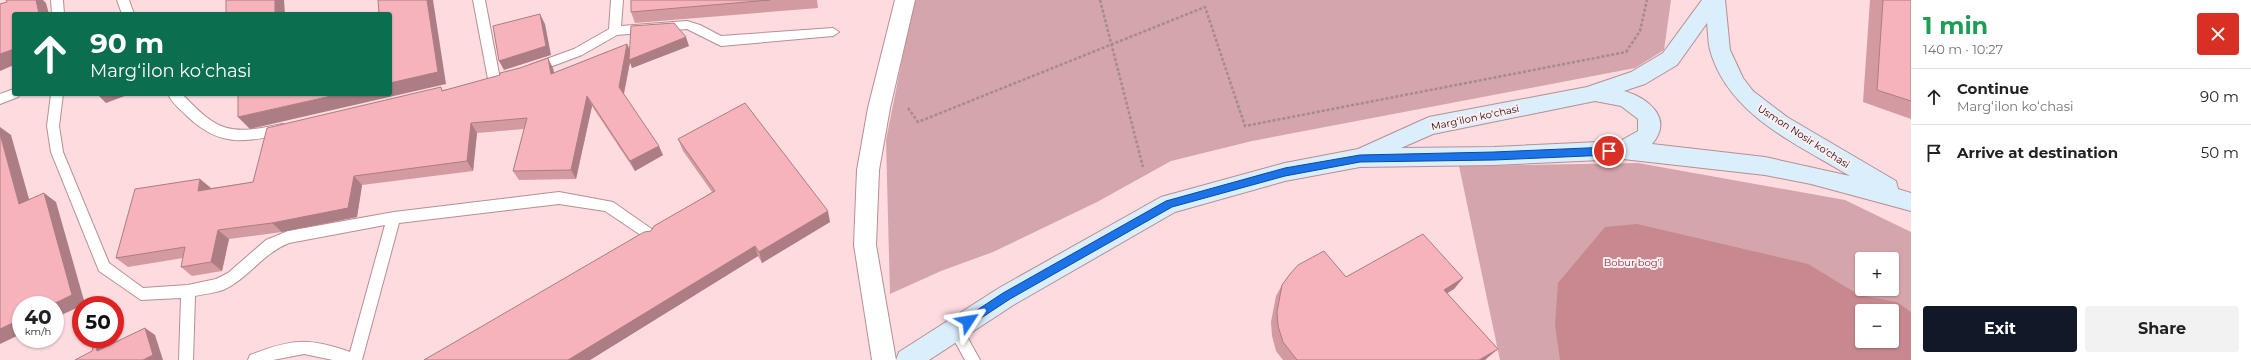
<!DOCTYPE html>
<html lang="en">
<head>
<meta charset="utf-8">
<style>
  body { margin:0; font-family:Montserrat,sans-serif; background:#f2f2f2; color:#202124; height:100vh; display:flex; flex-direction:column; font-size:15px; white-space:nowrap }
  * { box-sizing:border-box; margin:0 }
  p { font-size:13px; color:#757577 }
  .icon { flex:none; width:22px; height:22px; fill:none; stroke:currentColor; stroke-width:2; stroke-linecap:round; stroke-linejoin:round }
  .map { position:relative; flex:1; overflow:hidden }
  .sheet { display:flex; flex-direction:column; background:#fff; width:340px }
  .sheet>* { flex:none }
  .guide { position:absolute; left:12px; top:12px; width:380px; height:84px; border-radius:4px; box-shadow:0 1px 3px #0004; background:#0b6e4f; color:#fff; overflow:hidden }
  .buttons { position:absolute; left:1855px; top:252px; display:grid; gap:8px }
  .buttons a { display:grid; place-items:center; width:44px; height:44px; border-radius:4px; background:#fff; box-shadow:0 1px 3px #0004; font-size:20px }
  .speed { position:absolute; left:12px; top:296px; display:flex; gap:8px; font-size:20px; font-weight:700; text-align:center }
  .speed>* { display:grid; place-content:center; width:52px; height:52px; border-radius:50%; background:#fff; box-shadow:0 1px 3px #0004; line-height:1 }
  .speed small { font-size:10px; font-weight:400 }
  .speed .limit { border:6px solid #d22; background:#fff; color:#111 }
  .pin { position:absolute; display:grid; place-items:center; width:34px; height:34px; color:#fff; margin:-17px; border:2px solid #fff; border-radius:50%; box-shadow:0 1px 4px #0007 }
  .me { position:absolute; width:44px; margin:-22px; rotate:57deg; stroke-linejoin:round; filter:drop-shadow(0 0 3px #0008) }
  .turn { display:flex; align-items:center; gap:14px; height:84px; padding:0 12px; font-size:18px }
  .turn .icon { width:52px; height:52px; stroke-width:2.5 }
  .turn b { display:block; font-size:28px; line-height:34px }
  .round { display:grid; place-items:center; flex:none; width:42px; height:42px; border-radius:4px; background:#f2f2f2 }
  .overview { display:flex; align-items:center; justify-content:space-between; height:68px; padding:0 12px }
  h1 { font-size:24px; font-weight:700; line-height:30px; color:#1e9e55 }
  .primary-button { display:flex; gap:8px; margin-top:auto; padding:8px 12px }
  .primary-button a { flex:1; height:46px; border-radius:4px; background:#111827; color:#fff; font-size:16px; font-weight:700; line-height:46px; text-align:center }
  .primary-button a+a { background:#f2f2f2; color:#202124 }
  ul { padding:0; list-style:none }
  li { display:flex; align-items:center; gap:12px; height:56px; padding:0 12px; border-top:1px solid #e0e0e0 }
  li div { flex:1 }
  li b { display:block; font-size:15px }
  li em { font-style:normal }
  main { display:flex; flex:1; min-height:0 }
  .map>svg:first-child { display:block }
</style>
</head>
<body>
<main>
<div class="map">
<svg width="1911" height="360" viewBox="0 0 1911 360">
  <rect width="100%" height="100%" fill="#fddbdf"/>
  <path fill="#d4a5aa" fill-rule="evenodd" d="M 914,0 L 1671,0 L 1664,50 L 1635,68 L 1252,141 L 1171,161 L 1097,202 L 993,252 L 941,271 L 890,294 L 886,140 Z
    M 1638,163 L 1845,200 L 1911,232 L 1911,360 L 1500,360 L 1459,166 ZM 1862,259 L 1892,259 L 1892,289 L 1862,289 ZM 1862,311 L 1892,311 L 1892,341 L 1862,341 Z"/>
  <path fill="#c7888f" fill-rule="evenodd" d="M 1637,224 L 1808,264 L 1859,295 L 1897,302 L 1911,312 L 1911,360 L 1560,360 L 1555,325 L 1558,283 L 1605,227 ZM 1862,311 L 1892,311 L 1892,341 L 1862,341 Z"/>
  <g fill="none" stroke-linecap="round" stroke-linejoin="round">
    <g stroke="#b68f93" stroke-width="2">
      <path id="lane" d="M 51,0 L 63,0 L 64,14 L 52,14 Z
        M 117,0 L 129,0 L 134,14 L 122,14 Z
        M 473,0 L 485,0 L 500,79 L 494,84 L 488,79 Z
        M 611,0 L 623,0 L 621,26 L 687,21 L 700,25 L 721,36 L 833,28 L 839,32 L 833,36 L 721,46 L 687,29 L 617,35 L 582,55 L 534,73 L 530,71 L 528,68 L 530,65 L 574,49 L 609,29 Z
        M 14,89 L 14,94 L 20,94 L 18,97 L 0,104 L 0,94 Z
        M 51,94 L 63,94 L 59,126 L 63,152 L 109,263 L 143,288 L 188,285 L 216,279 L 228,273 L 266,240 L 288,231 L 394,212 L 559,192 L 613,202 L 656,232 L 658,236 L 656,240 L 651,242 L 605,211 L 559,204 L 399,223 L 362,360 L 333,360 L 304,354 L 273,360 L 248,360 L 250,355 C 292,339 307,337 350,352 L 385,225 L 289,243 C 263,253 248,279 223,290 C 214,293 204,294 195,296 L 193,360 L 179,360 L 181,298 L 141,300 L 99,271 L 51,152 L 47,126 Z
        M 168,94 L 182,94 C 219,133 230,135 282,124 L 286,125 L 288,129 L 286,133 L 282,134 C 243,143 219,146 188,117 C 181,110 172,103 168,94 Z
        M 955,322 L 960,324 L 980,360 L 965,360 L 948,329 L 950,324 Z"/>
    </g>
    <g stroke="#b68f93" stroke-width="2">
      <path id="street" d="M 895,0 L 915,0 L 890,108 L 879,170 L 876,245 L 896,360 L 872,360 L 854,245 L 857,170 L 868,108 Z"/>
    </g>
    <g stroke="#b68f93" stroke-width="2">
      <path id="secondary" d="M 1702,0 L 1725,0 L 1730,50 L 1743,78 L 1753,91 L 1787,117 L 1896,181 L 1898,189 L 1911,193 L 1911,211 L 1811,184 L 1765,175 L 1623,159 L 1494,165 L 1360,167 L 1285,181 L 1175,212 L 1015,304 L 929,360 L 896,360 L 899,352 L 999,288 L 1161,197 L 1285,163 L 1358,149 L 1429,117 L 1587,87 L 1631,72 L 1663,53 ZM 1707,23 C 1708,31 1708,42 1710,50 C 1728,115 1797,144 1850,176 L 1765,157 L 1652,144 C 1674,118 1648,98 1624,91 L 1645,84 L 1677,65 ZM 1595,101 L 1621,106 L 1638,119 L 1638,131 L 1620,141 L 1494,147 L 1401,148 L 1433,134 Z"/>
    </g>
    <path stroke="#a58b8e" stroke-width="2.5" stroke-dasharray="3 2" stroke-linecap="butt" d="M 1100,0 L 1143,167
      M 908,108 L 918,122 L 1205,7 L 1245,126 L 1626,52 L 1640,31 L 1647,0"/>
    <use href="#lane" fill="#fff" fill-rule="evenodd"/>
    <use href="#street" fill="#fff" fill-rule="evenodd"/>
    <use href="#secondary" fill="#daeefb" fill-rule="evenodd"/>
  </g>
  <path fill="#d49aa1" d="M 631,0 L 817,0 L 818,8 L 635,23 L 631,12 Z
    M 1870,0 L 1911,0 L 1911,119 L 1863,102 Z
    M 627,44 L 630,49 L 689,46 L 632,68 L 630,62 L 624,94 L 663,155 L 635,171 L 592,106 L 576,179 L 519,180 L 513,171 L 524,129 L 477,133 L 473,171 L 362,185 L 357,217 L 282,232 L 229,239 L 222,271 L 192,276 L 181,267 L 183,258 L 128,267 L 116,258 L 211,188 L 253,182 L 443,90 L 553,68 L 554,73 Z
    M 678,139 L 830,222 L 762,263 L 758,256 L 590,360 L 424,360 L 651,231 L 712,192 L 683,151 Z
    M 1346,277 L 1463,278 L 1454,289 L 1447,293 L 1498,349 L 1487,358 L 1485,360 L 1283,360 L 1276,351 L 1272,336 L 1271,322 L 1276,296 L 1282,285 Z"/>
  <path fill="#ac7d83" d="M 36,0 L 43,0 L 46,3 L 49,14 L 39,14 Z
    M 275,0 L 284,0 L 285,14 L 275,14 Z
    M 427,0 L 433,0 L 446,84 L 250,129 L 238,117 L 340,94 L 390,94 L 390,83 Z
    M 540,14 L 545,24 L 551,55 L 504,70 L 499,61 Z
    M 686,37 L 689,46 L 632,68 L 630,62 L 623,97 L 619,87 L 627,44 L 631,54 Z
    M 14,49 L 14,65 L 0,71 L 0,54 Z
    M 548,58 L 553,68 L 556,84 L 551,74 Z
    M 101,94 L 130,94 L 106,103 L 98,95 Z
    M 587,96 L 592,106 L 576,179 L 571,170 Z
    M 471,123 L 477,133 L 473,171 L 467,161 Z
    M 0,127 L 11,135 L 33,213 L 19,204 L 0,134 Z
    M 659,146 L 663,155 L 635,171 L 630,161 Z
    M 354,176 L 362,185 L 357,217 L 282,232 L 272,223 Z
    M 200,179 L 211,188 L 208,200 L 198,191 Z
    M 44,193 L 56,202 L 85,304 L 55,318 L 55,305 L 51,305 Z
    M 828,211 L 830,222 L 762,263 L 759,252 Z
    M 218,230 L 229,239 L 222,271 L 211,262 Z
    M 755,246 L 758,256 L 590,360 L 568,360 Z
    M 1463,278 L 1454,289 L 1436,300 L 1444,290 Z
    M 21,319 L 21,334 L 0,344 L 0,329 Z
    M 145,328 L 155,335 L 163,360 L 143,360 Z
    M 95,341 L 106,348 L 97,351 Z
    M 1498,349 L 1487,358 L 1485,360 L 1479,360 Z"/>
  <path fill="#f6b3bb" stroke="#ac7d83" d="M 6,0 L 36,0 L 39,14 L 14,14 L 14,49 L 0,54 L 0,4 L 7,2 Z
    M 226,0 L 275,0 L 275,14 L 226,14 Z
    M 378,0 L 427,0 L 438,72 L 390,83 L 390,14 L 371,14 L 379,12 Z
    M 631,0 L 770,0 L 631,12 Z
    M 1883,0 L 1911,0 L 1911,101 L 1877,90 Z
    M 540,14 L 546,46 L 499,61 L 493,26 Z
    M 674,23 L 686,37 L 629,60 L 631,26 Z
    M 627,44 L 619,87 L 659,146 L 630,161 L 587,96 L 571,170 L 513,171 L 527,118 L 471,123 L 467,161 L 354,176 L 348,208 L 272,223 L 218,230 L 211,262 L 181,267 L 185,247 L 116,258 L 135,189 L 200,179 L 198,191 L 253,182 L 267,128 L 441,87 L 442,91 L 500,75 L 500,73 L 520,68 L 548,58 L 551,74 Z
    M 238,94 L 340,94 L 238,117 Z
    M 745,103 L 828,211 L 759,252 L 755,246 L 568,360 L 424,360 L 644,232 L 651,231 L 654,226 L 715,191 L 678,139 Z
    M 0,134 L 19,204 L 44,193 L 72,295 L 51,305 L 21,305 L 21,319 L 0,329 Z
    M 1423,234 L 1463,278 L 1444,290 L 1498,349 L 1479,360 L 1297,360 L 1283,342 L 1278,326 L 1277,312 L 1282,285 L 1290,274 L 1298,265 L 1324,251 L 1346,277 Z
    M 145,328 L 153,355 L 143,360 L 75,360 L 92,351 L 95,341 L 97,351 Z"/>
  <path fill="#1a73e8" stroke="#114b97" d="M 1609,147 L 1613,151 L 1609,155 L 1494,160 L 1360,162 L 1285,176 L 1172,207 L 1010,299 L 972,324 L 965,324 L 963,321 L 965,318 L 1003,293 L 1166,201 L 1285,168 L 1360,155 L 1494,152 Z"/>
  <g text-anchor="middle" stroke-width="4" stroke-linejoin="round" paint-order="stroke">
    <g font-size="10" fill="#1c0e10" stroke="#ffedef">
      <text transform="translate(1475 117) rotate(-12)" y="4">Margʻilon koʻchasi</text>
      <text transform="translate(1804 136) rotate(33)" y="4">Usmon Nosir ko'chasi</text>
    </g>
    <g font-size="10" fill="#833443" stroke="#ffedef">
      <text x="1633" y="266">Bobur bog'i</text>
    </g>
  </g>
</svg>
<div class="buttons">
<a>+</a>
<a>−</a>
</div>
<div class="speed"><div>40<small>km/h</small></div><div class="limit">50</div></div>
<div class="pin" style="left:1609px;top:151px;background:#d93025"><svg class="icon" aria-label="arrive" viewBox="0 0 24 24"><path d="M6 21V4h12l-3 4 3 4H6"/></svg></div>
<svg class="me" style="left:968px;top:321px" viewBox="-20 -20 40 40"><path d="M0-17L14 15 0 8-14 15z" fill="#1a73e8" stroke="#fff" stroke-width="4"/></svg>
<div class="guide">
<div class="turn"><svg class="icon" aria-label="ahead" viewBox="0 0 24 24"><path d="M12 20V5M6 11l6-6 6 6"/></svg><div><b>90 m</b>Margʻilon koʻchasi</div></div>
</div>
</div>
<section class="sheet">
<div class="overview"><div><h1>1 min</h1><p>140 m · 10:27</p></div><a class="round" style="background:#d93025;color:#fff"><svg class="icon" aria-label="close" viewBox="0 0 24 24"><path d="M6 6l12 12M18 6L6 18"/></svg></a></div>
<ul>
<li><svg class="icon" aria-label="ahead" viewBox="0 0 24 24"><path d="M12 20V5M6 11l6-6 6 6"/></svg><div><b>Continue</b><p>Margʻilon koʻchasi</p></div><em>90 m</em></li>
<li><svg class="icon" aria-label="arrive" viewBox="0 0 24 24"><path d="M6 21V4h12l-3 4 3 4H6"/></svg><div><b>Arrive at destination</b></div><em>50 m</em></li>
</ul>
<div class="primary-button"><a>Exit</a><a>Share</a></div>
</section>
</main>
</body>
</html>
